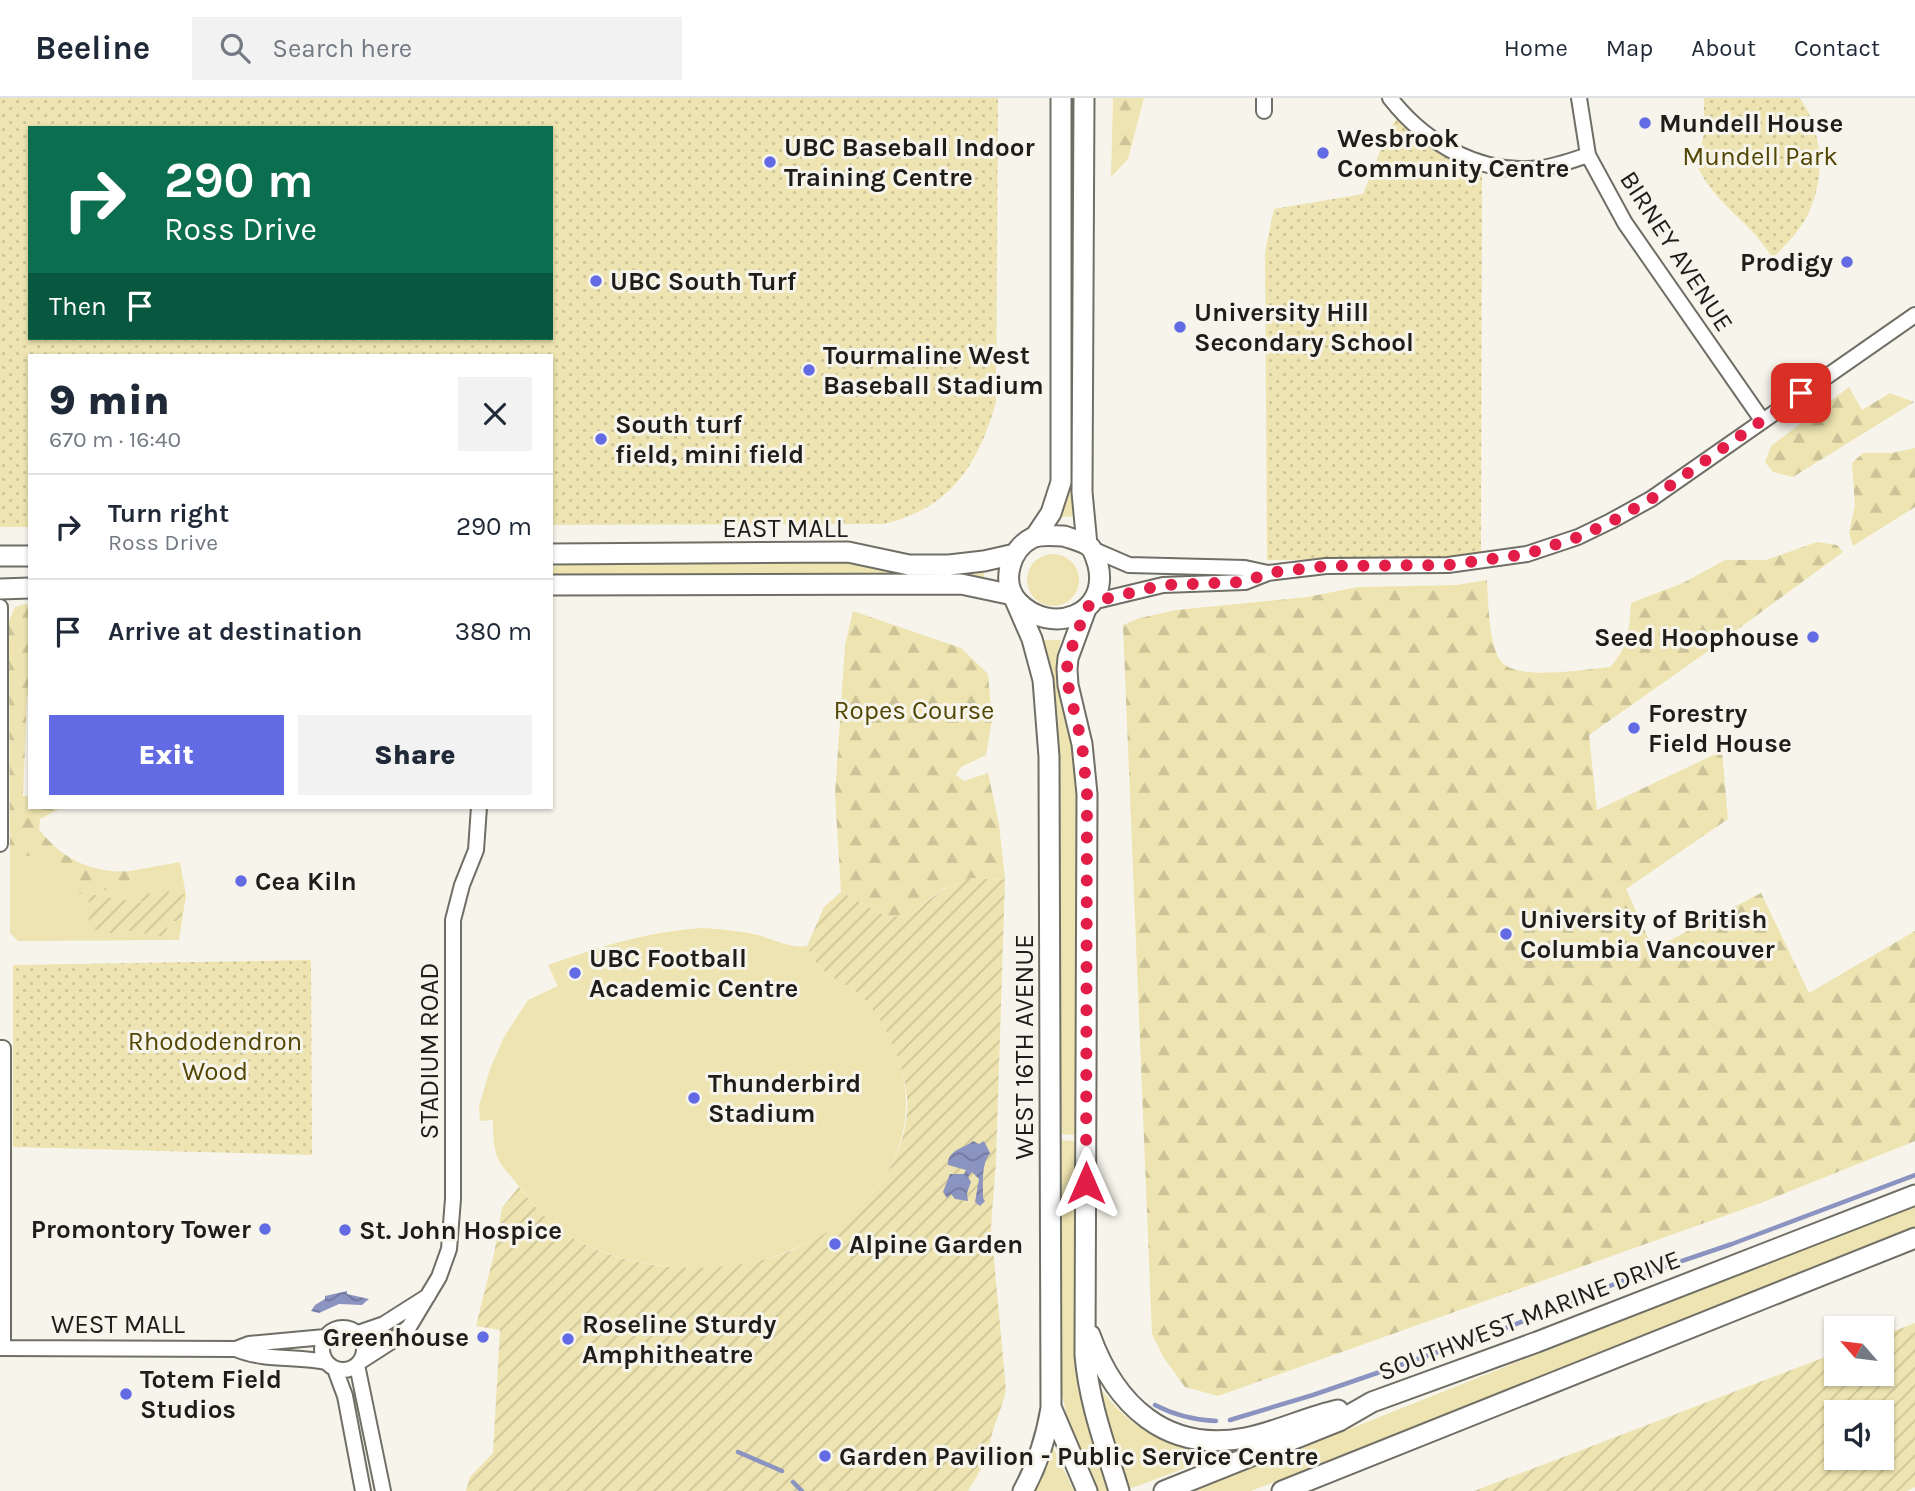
<!DOCTYPE html>
<html lang="en">
<head>
<meta charset="utf-8">
<style>
  body { margin:0; font-family:Karla,sans-serif; background:#f2f2f3; color:#1f2937; height:100vh; display:flex; flex-direction:column; font-size:26px; white-space:nowrap }
  * { box-sizing:border-box; margin:0 }
  p { font-size:23px; color:#747a83 }
  .icon { flex:none; width:38px; height:38px; fill:none; stroke:currentColor; stroke-width:2; stroke-linecap:round; stroke-linejoin:round }
  .map { position:relative; flex:1; overflow:hidden }
  .panel { position:absolute; left:28px; top:256px; width:525px; height:455px; display:flex; flex-direction:column; background:#fff; border-radius:0px; box-shadow:0 2px 5px #0004 }
  .panel>* { flex:none }
  .hud { position:absolute; left:28px; top:28px; width:525px; height:214px; border-radius:0px; box-shadow:0 2px 5px #0004; background:#0b6e4f; color:#fff; overflow:hidden }
  .needle { width:46px; rotate:298deg }
  .fabs { position:absolute; left:1824px; top:1218px; display:grid; gap:14px }
  .fabs a { display:grid; place-items:center; width:70px; height:70px; border-radius:0px; background:#fff; box-shadow:0 2px 5px #0004; font-size:35px }
  .pin { position:absolute; display:grid; place-items:center; width:60px; height:60px; color:#fff; margin:-30px; border-radius:14px; box-shadow:0 4px 10px #0006 }
  .me { position:absolute; width:77px; margin:-38px; rotate:0deg; stroke-linejoin:round; filter:drop-shadow(0 0 5px #0008) }
  .turn { display:flex; align-items:center; gap:24px; height:147px; padding:0 21px; font-size:32px }
  .turn .icon { width:91px; height:91px; stroke-width:2.5 }
  .turn b { display:block; font-size:49px; line-height:60px }
  .then { display:flex; align-items:center; height:66px; padding:0 21px; background:#0003; gap:14px; font-size:26px }
  .round { display:grid; place-items:center; flex:none; width:74px; height:74px; border-radius:0px; background:#f2f2f3 }
  .headline { display:flex; align-items:center; justify-content:space-between; height:119px; padding:0 21px }
  h1 { font-size:42px; font-weight:800; line-height:52px }
  .button { display:flex; gap:14px; margin-top:auto; padding:14px 21px }
  .button a { flex:1; height:80px; border-radius:0px; background:#626be3; color:#fff; font-size:28px; font-weight:800; line-height:80px; text-align:center }
  .button a+a { background:#f2f2f3; color:#1f2937 }
  ul { padding:0; list-style:none }
  li { display:flex; align-items:center; gap:21px; height:105px; padding:0 21px; border-top:2px solid #e0e1e3 }
  li div { flex:1 }
  li b { display:block; font-size:26px }
  li em { font-style:normal }
  header { display:flex; align-items:center; gap:42px; box-sizing:border-box; height:98px; padding:0 35px; background:#fff; border-bottom:2px solid #e0e1e3 }
  header strong { font-size:33px }
  nav { display:flex; gap:38px; margin-inline-start:auto; font-size:24px }
  .search { width:490px; height:63px; background:#f2f2f3; display:flex; align-items:center; gap:18px; box-sizing:border-box; padding:0 24px; border-radius:0px; color:#747a83; font-size:26px }
  .map>svg:first-child { display:block }
</style>
</head>
<body>
<header>
<strong>Beeline</strong>
<div class="search"><svg class="icon" aria-label="search" viewBox="0 0 24 24"><circle cx="10" cy="10" r="6"/><path d="M15 15l6 6"/></svg>Search here</div>
<nav><a>Home</a><a>Map</a><a>About</a><a>Contact</a></nav>
</header>
<div class="map">
<svg width="1915" height="1393" viewBox="0 0 1915 1393">
  <defs>
    <pattern id="forest-firs" width="22" height="20" patternUnits="userSpaceOnUse" patternTransform="scale(1.75)"><rect width="22" height="20" fill="#eee4b1"/><path d="M5 1l3.5 6h-7zM16 11l3.5 6h-7z" fill="#ccc398"/></pattern>
    <pattern id="park-dots" width="8" height="8" patternUnits="userSpaceOnUse" patternTransform="scale(1.75)"><rect width="8" height="8" fill="#eee4b1"/><path d="M2 2h.1M6 6h.1" fill="none" stroke="#ccc398" stroke-width="1.8" stroke-linecap="round"/></pattern>
    <pattern id="garden-furrows" width="10" height="10" patternUnits="userSpaceOnUse" patternTransform="scale(1.75)"><rect width="10" height="10" fill="#eee4b1"/><path d="M-1 1l2-2M0 10L10 0M9 11l2-2" fill="none" stroke="#ccc398"/></pattern>
    <pattern id="water-waves" width="16" height="10" patternUnits="userSpaceOnUse" patternTransform="scale(1.75)"><rect width="16" height="10" fill="#8b93c1"/><path d="M0 5q4-4 8 0t8 0" fill="none" stroke="#71779c"/></pattern>
  </defs>
  <rect width="100%" height="100%" fill="#f7f5eb"/>
  <path fill="#eee4b1" d="M 1069,108 L 1073,108 L 1073,343 L 1075,418 L 1061,419 L 1067,402 L 1068,370 Z
    M1027 482a26 26 0 1 1 52 0a26 26 0 1 1-52 0Z
    M 817,460 L 984,471 L 984,480 L 966,478 L 551,479 L 551,469 L 579,462 Z
    M 1043,542 L 1061,542 C 1049,579 1065,609 1071,646 C 1074,658 1074,672 1076,684 L 1078,1037 L 1057,1036 L 1050,573 Z
    M 10,755 L 33,759 L 53,772 L 131,790 L 130,773 L 180,764 L 186,797 L 179,842 L 18,843 L 10,835 Z
    M 703,830 C 721,831 740,833 758,837 C 773,841 792,851 807,848 C 810,854 813,861 817,866 C 826,878 844,885 856,894 C 877,910 893,941 900,965 C 928,1064 852,1138 762,1162 C 705,1178 618,1170 567,1136 C 550,1125 535,1109 522,1092 C 498,1062 493,1064 493,1022 L 480,1023 L 479,1008 L 490,971 L 504,939 L 528,902 L 558,888 L 548,867 C 603,848 644,834 703,830 Z
    M 1056,1042 L 1077,1043 L 1079,1229 L 1110,1393 L 1092,1393 L 1073,1345 L 1059,1283 Z
    M 1915,1105 L 1915,1129 L 1251,1393 L 1194,1393 Z
    M 1094,1280 C 1122,1327 1166,1352 1221,1353 L 1212,1360 L 1124,1393 Z
    M 1051,1345 L 1074,1393 L 1030,1393 Z"/>
  <path fill="url(#forest-firs)" d="M 1113,0 L 1144,0 L 1128,61 L 1111,79 Z
    M 1849,289 L 1862,312 L 1890,295 L 1914,304 L 1793,379 L 1773,374 L 1765,364 L 1771,348 Z
    M 1915,350 L 1915,409 L 1853,448 L 1849,435 L 1855,407 L 1852,365 L 1863,355 L 1892,355 Z
    M 1817,444 L 1837,447 L 1843,454 L 1704,556 L 1589,637 L 1597,712 L 1722,653 L 1728,721 L 1626,791 L 1653,851 L 1761,795 L 1809,895 L 1915,833 L 1915,1043 L 1758,1106 L 1218,1298 L 1185,1289 L 1164,1260 L 1152,1236 L 1123,527 L 1140,520 L 1176,512 L 1307,499 L 1358,489 L 1456,487 L 1487,482 C 1488,502 1489,546 1500,562 C 1514,584 1586,571 1610,569 C 1629,549 1629,532 1631,505 L 1683,485 L 1725,462 L 1766,462 Z
    M 25,506 L 30,508 L 30,598 L 27,599 L 23,698 L 30,699 L 30,709 L 63,709 L 40,721 L 39,731 C 61,761 93,776 130,773 L 131,790 L 116,795 L 86,786 L 53,772 L 33,759 L 10,755 L 9,523 L 15,509 Z
    M 853,513 L 961,550 L 988,576 L 992,622 L 986,657 L 961,669 L 956,677 L 964,683 L 988,675 L 999,726 L 1005,782 L 971,780 L 941,792 L 907,819 L 886,818 L 841,794 L 835,697 L 845,547 Z"/>
  <path fill="url(#park-dots)" fill-rule="evenodd" d="M 0,0 L 998,0 L 996,304 C 978,367 951,410 884,426 L 551,427 L 551,257 L 30,257 L 30,429 L 0,429 ZM 30,30 L 551,30 L 551,240 L 30,240 Z
    M 1704,0 L 1800,0 C 1823,34 1826,79 1808,116 C 1800,133 1786,146 1773,160 C 1765,149 1758,139 1749,130 C 1729,110 1708,93 1697,67 L 1704,35 Z
    M 1398,19 C 1427,47 1445,56 1482,70 L 1481,457 L 1437,461 L 1267,462 L 1265,154 L 1274,111 L 1363,96 L 1388,33 Z
    M 311,862 L 312,1057 L 13,1049 L 13,867 Z"/>
  <path fill="url(#garden-furrows)" fill-rule="evenodd" d="M 971,780 L 1005,782 L 996,1063 L 991,1129 L 1006,1292 C 1003,1308 996,1321 992,1336 C 986,1361 982,1371 968,1393 L 466,1393 L 470,1379 L 493,1355 L 500,1232 L 476,1228 L 494,1156 L 502,1110 L 519,1089 C 533,1107 549,1125 568,1137 C 627,1175 723,1179 788,1154 C 814,1144 838,1128 859,1109 C 890,1081 913,1034 906,991 C 901,959 882,914 856,894 C 844,885 826,878 817,866 C 813,861 810,854 807,848 L 824,809 L 841,794 L 886,818 L 907,819 L 942,792 Z
    M 156,791 L 186,797 L 180,824 L 169,822 L 165,839 L 125,832 L 124,837 L 87,831 L 91,806 L 78,794 L 141,805 L 143,795 L 155,796 Z
    M 1915,1225 L 1915,1389 L 1907,1393 L 1474,1393 L 1836,1255 L 1836,1276 L 1881,1276 L 1881,1238 ZM 1836,1314 L 1881,1314 L 1881,1360 L 1836,1360 Z"/>
  <path fill="url(#water-waves)" d="M 973,1043 L 979,1046 L 984,1043 L 990,1055 C 981,1067 983,1085 983,1100 L 985,1103 L 980,1108 L 975,1104 L 979,1081 L 972,1074 L 968,1079 L 971,1084 L 967,1095 L 968,1103 L 955,1101 L 951,1096 L 947,1100 L 943,1094 L 950,1076 L 964,1076 L 966,1072 L 948,1067 C 947,1052 963,1051 973,1043 Z
    M 347,1193 L 347,1196 L 369,1201 L 362,1207 L 339,1206 L 319,1215 L 311,1213 L 315,1207 L 325,1201 L 325,1198 Z"/>
  <g fill="none" stroke-linecap="round" stroke-linejoin="round">
    <path stroke="#8b93c1" stroke-width="4.5" d="M 1155,1307 C 1174,1317 1194,1322 1216,1323
      M 1230,1322 L 1313,1297 L 1499,1233 L 1617,1185 L 1732,1146 L 1915,1077
      M 738,1354 L 782,1373
      M 793,1384 L 802,1393"/>
    <g stroke="#706f66" stroke-width="18">
      <path id="street" d="M 1390,0 C 1425,45 1481,78 1541,70 C 1557,68 1573,62 1588,57
        M 1579,0 L 1588,57 L 1625,125 L 1762,322
        M 1264,13 L 1264,0
        M 1092,451 L 1129,467 L 1245,470 L 1268,475
        M 1092,504 L 1163,487 L 1245,484 L 1268,475 L 1326,468 L 1448,467 L 1527,456 L 1578,439 L 1611,423 L 1651,401 L 1915,217
        M 0,509 L 0,746
        M 0,950 L 3,950 L 3,1250
        M322 1251a21 21 0 1 1 42 0a21 21 0 1 1-42 0Z
        M 358,1235 L 384,1226 L 428,1198
        M 0,1250 L 236,1251 L 249,1246 L 325,1239
        M 236,1251 C 263,1263 297,1258 326,1264
        M 361,1263 L 392,1243 L 409,1229 L 439,1179 L 449,1151 L 453,1101 L 453,822 L 462,787 L 476,752 L 479,709
        M 357,1267 L 383,1393
        M 335,1271 L 345,1298 L 363,1393"/>
    </g>
    <g stroke="#706f66" stroke-width="23">
      <path id="secondary" d="M 1084,0 L 1082,394 L 1087,447
        M 1064,438 C 1072,441 1082,443 1089,448 C 1094,452 1096,461 1098,467 C 1110,518 1050,538 1018,504 C 1000,485 1010,451 1032,440 C 1041,436 1054,438 1064,438 Z
        M 1035,439 L 1051,415 L 1061,384 L 1061,0
        M 551,456 L 848,454 L 909,467 L 949,467 L 984,463 L 1015,456
        M 0,458 L 30,458
        M 551,487 L 961,486 L 1013,497
        M 0,491 L 30,490
        M 1015,502 L 1032,541 L 1043,582 L 1049,659 L 1051,1309 L 1087,1393
        M 1086,511 L 1068,560 L 1067,571 L 1068,587 L 1082,646 L 1087,696 L 1085,1257 C 1089,1305 1105,1347 1119,1393
        M 1090,1237 C 1115,1307 1166,1355 1245,1340 C 1277,1334 1306,1319 1338,1312
        M 1023,1393 C 1038,1366 1046,1340 1051,1310
        M 1164,1393 L 1339,1323 L 1372,1304 L 1537,1244 L 1915,1097
        M 1282,1393 L 1915,1140"/>
    </g>
    <use href="#street" stroke="#fff" stroke-width="14"/>
    <use href="#secondary" stroke="#fff" stroke-width="19"/>
  </g>
  <g fill="none" stroke-linecap="round" stroke-linejoin="round">
    <path stroke="#e11d48" stroke-width="12" stroke-dasharray="0 21.6" d="M 1086,1085 L 1087,696 L 1082,646 L 1068,587 L 1067,571 L 1068,560 L 1086,511 L 1092,504 L 1163,487 L 1245,484 L 1268,475 L 1326,468 L 1448,467 L 1527,456 L 1578,439 L 1611,424 L 1651,401 L 1801,295"/>
  </g>
  <g fill="#626be3" stroke="#f7f5eb" stroke-width="2.5">
    <circle cx="1645" cy="25" r="7"/>
    <circle cx="1323" cy="55" r="7"/>
    <circle cx="770" cy="64" r="7"/>
    <circle cx="1847" cy="164" r="7"/>
    <circle cx="596" cy="183" r="7"/>
    <circle cx="1180" cy="229" r="7"/>
    <circle cx="809" cy="272" r="7"/>
    <circle cx="601" cy="341" r="7"/>
    <circle cx="1813" cy="539" r="7"/>
    <circle cx="1634" cy="630" r="7"/>
    <circle cx="241" cy="783" r="7"/>
    <circle cx="1506" cy="836" r="7"/>
    <circle cx="575" cy="875" r="7"/>
    <circle cx="694" cy="1000" r="7"/>
    <circle cx="265" cy="1131" r="7"/>
    <circle cx="345" cy="1132" r="7"/>
    <circle cx="835" cy="1146" r="7"/>
    <circle cx="483" cy="1239" r="7"/>
    <circle cx="568" cy="1241" r="7"/>
    <circle cx="126" cy="1296" r="7"/>
    <circle cx="825" cy="1358" r="7"/>
  </g>
  <g text-anchor="middle" stroke-width="6" stroke-linejoin="round" paint-order="stroke">
    <g font-size="26" font-weight="bold" fill="#1e1d1a" stroke="#f7f5eb" text-anchor="start">
      <text x="1659" y="34">Mundell House</text>
      <text x="1337" y="49">Wesbrook<tspan x="1337" dy="30">Community Centre</tspan></text>
      <text x="784" y="58">UBC Baseball Indoor<tspan x="784" dy="30">Training Centre</tspan></text>
      <text x="1833" y="173" text-anchor="end">Prodigy</text>
      <text x="610" y="192">UBC South Turf</text>
      <text x="1194" y="223">University Hill<tspan x="1194" dy="30">Secondary School</tspan></text>
      <text x="823" y="266">Tourmaline West<tspan x="823" dy="30">Baseball Stadium</tspan></text>
      <text x="615" y="335">South turf<tspan x="615" dy="30">field, mini field</tspan></text>
      <text x="1799" y="548" text-anchor="end">Seed Hoophouse</text>
      <text x="1648" y="624">Forestry<tspan x="1648" dy="30">Field House</tspan></text>
      <text x="255" y="792">Cea Kiln</text>
      <text x="1520" y="830">University of British<tspan x="1520" dy="30">Columbia Vancouver</tspan></text>
      <text x="589" y="869">UBC Football<tspan x="589" dy="30">Academic Centre</tspan></text>
      <text x="708" y="994">Thunderbird<tspan x="708" dy="30">Stadium</tspan></text>
      <text x="251" y="1140" text-anchor="end">Promontory Tower</text>
      <text x="359" y="1141">St. John Hospice</text>
      <text x="849" y="1155">Alpine Garden</text>
      <text x="582" y="1235">Roseline Sturdy<tspan x="582" dy="30">Amphitheatre</tspan></text>
      <text x="469" y="1248" text-anchor="end">Greenhouse</text>
      <text x="140" y="1290">Totem Field<tspan x="140" dy="30">Studios</tspan></text>
      <text x="839" y="1367">Garden Pavilion - Public Service Centre</text>
    </g>
    <g font-size="26" fill="#524605" stroke="#f7f5eb">
      <text x="1760" y="67">Mundell Park</text>
      <text x="914" y="621">Ropes Course</text>
      <text x="215" y="952">Rhododendron<tspan x="215" dy="30">Wood</tspan></text>
    </g>
    <g font-size="26" fill="#1e1d1a" stroke="#f7f5eb">
      <text transform="translate(1677 153) rotate(57)" y="9">BIRNEY AVENUE</text>
      <text x="785" y="439">EAST MALL</text>
      <text transform="translate(1024 949) rotate(-90)" y="9">WEST 16TH AVENUE</text>
      <text transform="translate(429 953) rotate(-90)" y="9">STADIUM ROAD</text>
      <text transform="translate(1529 1217) rotate(-21)" y="9">SOUTHWEST MARINE DRIVE</text>
      <text x="118" y="1235">WEST MALL</text>
    </g>
  </g>
</svg>
<div class="fabs">
<a><svg class="needle" viewBox="-14 -14 28 28"><path d="M0-13l5 13h-10z" fill="#e53935"/><path d="M0 13l5-13h-10z" fill="#747a83"/></svg></a>
<a><svg class="icon" aria-label="sound" viewBox="0 0 24 24"><path d="M4 9h4l5-4v14l-5-4H4zM17 9q2 3 0 6"/></svg></a>
</div>
<div class="pin" style="left:1801px;top:295px;background:#d93025"><svg class="icon" aria-label="arrive" viewBox="0 0 24 24"><path d="M6 21V4h12l-3 4 3 4H6"/></svg></div>
<svg class="me" style="left:1086px;top:1085px" viewBox="-20 -20 40 40"><path d="M0-17L14 15 0 8-14 15z" fill="#e11d48" stroke="#fff" stroke-width="4"/></svg>
<div class="hud">
<div class="turn"><svg class="icon" aria-label="right" viewBox="0 0 24 24"><path d="M7 20v-9h11M14 6l5 5-5 5"/></svg><div><b>290 m</b>Ross Drive</div></div>
<div class="then">Then<svg class="icon" aria-label="arrive" viewBox="0 0 24 24"><path d="M6 21V4h12l-3 4 3 4H6"/></svg></div>
</div>
<section class="panel">
<div class="headline"><div><h1>9 min</h1><p>670 m · 16:40</p></div><a class="round"><svg class="icon" aria-label="close" viewBox="0 0 24 24"><path d="M6 6l12 12M18 6L6 18"/></svg></a></div>
<ul>
<li><svg class="icon" aria-label="right" viewBox="0 0 24 24"><path d="M7 20v-9h11M14 6l5 5-5 5"/></svg><div><b>Turn right</b><p>Ross Drive</p></div><em>290 m</em></li>
<li><svg class="icon" aria-label="arrive" viewBox="0 0 24 24"><path d="M6 21V4h12l-3 4 3 4H6"/></svg><div><b>Arrive at destination</b></div><em>380 m</em></li>
</ul>
<div class="button"><a>Exit</a><a>Share</a></div>
</section>
</div>
</body>
</html>
